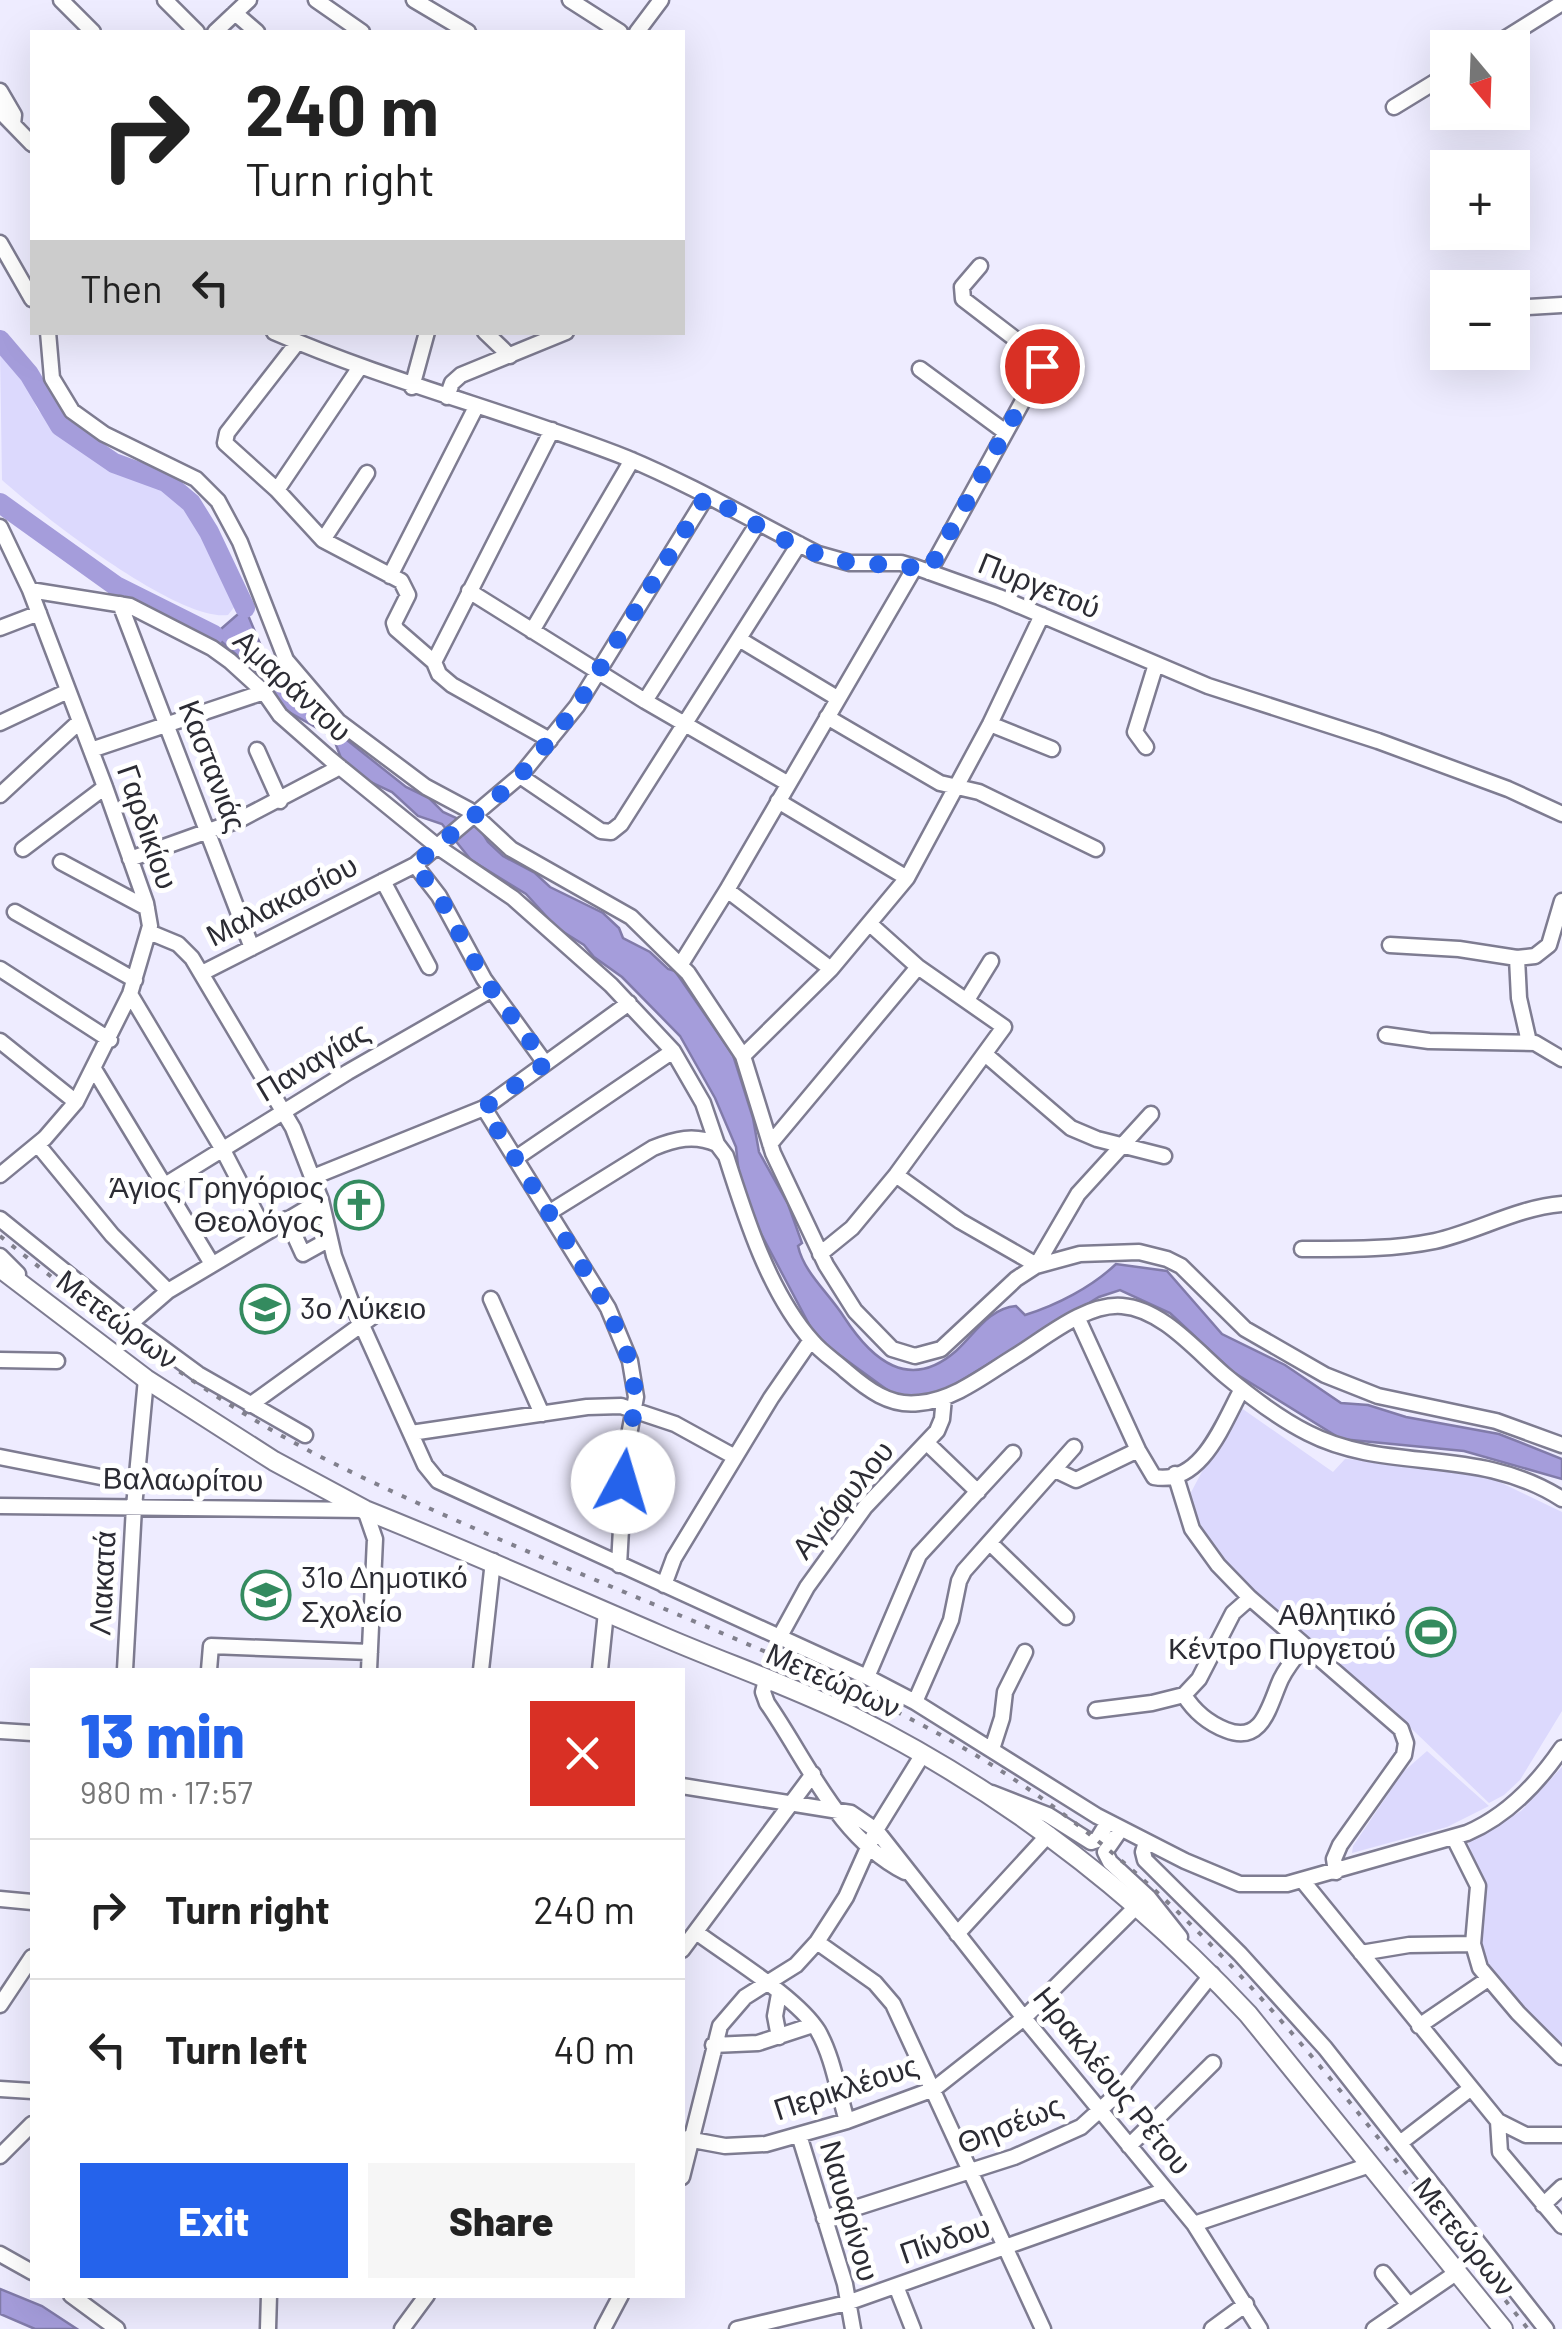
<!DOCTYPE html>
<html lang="en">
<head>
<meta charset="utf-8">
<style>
  body { margin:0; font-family:Barlow,sans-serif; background:#f6f6f6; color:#222; height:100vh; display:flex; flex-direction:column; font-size:38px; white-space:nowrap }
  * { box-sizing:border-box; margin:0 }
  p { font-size:32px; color:#767676 }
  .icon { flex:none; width:55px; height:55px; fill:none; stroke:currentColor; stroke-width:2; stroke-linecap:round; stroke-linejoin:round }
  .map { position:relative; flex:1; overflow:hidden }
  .sheet { position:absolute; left:30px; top:1668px; width:655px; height:630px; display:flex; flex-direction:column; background:#fff; border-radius:0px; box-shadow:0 10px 40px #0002 }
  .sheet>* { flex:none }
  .banner { position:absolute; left:30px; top:30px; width:655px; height:305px; border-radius:0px; box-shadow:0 10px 40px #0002; background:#fff; color:#222; overflow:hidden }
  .needle { width:65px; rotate:161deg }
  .buttons { position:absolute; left:1430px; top:30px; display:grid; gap:20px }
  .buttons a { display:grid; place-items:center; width:100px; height:100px; border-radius:0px; background:#fff; box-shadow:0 10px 40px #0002; font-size:50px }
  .pin { position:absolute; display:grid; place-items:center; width:85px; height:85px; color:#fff; margin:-42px; border:5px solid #fff; border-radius:50%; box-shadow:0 2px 10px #0007 }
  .me { position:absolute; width:110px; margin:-55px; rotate:6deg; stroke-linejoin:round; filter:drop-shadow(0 0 8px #0008) }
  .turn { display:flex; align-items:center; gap:35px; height:210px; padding:0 50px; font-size:45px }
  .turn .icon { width:130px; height:130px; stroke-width:2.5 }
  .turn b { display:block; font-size:70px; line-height:85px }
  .then { display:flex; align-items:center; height:95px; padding:0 50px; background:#0003; gap:20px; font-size:38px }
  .round { display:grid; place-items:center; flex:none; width:105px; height:105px; border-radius:0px; background:#f6f6f6 }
  .headline { display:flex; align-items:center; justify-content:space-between; height:170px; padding:0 50px }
  h1 { font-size:60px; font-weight:800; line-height:75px; color:#2563eb }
  .cta { display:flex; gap:20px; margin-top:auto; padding:20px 50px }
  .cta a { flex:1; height:115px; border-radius:0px; background:#2563eb; color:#fff; font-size:40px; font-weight:800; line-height:115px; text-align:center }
  .cta a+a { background:#f6f6f6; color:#222 }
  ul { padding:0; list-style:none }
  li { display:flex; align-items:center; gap:30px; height:140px; padding:0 50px; border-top:2px solid #e0e0e0 }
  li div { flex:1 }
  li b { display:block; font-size:38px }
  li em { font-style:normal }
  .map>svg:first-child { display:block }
</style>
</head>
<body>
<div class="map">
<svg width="1562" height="2329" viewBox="0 0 1562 2329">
  <rect width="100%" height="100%" fill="#eeecff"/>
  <path fill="#dcd9fd" d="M 0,350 L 25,377 L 37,409 L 52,425 L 114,467 L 163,485 L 181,498 L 201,523 L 239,601 L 228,615 C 178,622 41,515 2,480 Z
    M 1237,1405 L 1333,1472 L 1345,1459 L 1417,1463 L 1487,1476 L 1562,1512 L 1562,1711 L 1520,1780 L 1504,1795 L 1489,1803 L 1391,1709 L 1338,1667 L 1216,1555 L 1196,1532 L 1187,1500 Z
    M 1427,1751 L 1489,1806 L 1447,1827 L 1352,1853 L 1353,1846 L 1403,1772 Z
    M 1562,1767 L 1562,2050 L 1493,1978 L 1476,1947 L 1482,1879 L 1468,1843 L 1521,1811 Z"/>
  <path fill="#a59ddb" stroke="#817ba9" stroke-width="2.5" d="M 245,608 L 261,646 L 289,694 L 406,787 L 429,798 L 443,812 L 480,829 L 488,842 L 503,856 L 535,873 L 550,887 L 603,913 L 619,928 L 623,938 L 650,952 L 668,969 L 675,971 L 733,1055 L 753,1118 L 759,1152 L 788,1204 L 802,1243 L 798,1246 C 804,1273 829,1293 844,1317 C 872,1360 909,1392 956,1351 C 974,1335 989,1308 1016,1306 L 1025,1315 C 1057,1305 1092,1287 1116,1264 L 1167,1271 L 1222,1334 L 1285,1365 L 1341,1403 L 1368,1405 L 1406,1417 L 1499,1434 L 1562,1459 L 1562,1479 L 1464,1451 L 1341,1439 L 1233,1372 L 1170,1313 L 1120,1290 L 1099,1297 L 947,1389 L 928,1396 L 897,1397 L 827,1346 L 811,1328 L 759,1230 L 739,1175 L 736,1147 L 715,1098 L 680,1036 L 622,977 L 594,957 L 584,945 L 557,928 L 526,894 L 471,860 L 442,824 L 418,816 L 392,792 L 366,780 L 341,758 L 333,737 L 273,703 L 257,673 L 214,635 Z
    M 0,2289 L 42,2306 L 77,2329 L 35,2329 L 0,2314 Z"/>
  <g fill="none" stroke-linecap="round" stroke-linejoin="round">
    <path stroke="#a59ddb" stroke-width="20" d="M 0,340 L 29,374 L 60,426 L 114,463 L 166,482 L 191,503 L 209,532 L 245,608
      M 0,503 L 116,586 L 214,635"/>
    <g stroke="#7e7c91" stroke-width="19">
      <path id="minor" d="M 61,0 L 93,32
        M 165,0 L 197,32
        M 316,0 L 362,32
        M 414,0 L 468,32
        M 570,0 L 620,32
        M 235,13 L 257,32
        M 215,32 L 249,0
        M 637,32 L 661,0
        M 1490,48 L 1562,3
        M 0,91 L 14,115 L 13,124
        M 1394,107 L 1448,74
        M 0,111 L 32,144
        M 0,243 L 32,299
        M 1512,308 L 1562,305
        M 48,332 L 52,378 L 72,411 L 104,434 L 196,479 L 218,501 L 240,542 L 286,660 L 338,721 L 426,787 L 469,810 L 511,849 L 631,917 L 688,973 L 743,1056 L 773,1153 L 826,1265 L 855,1311 L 892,1349 L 915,1356 L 941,1349 L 1016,1279 L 1036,1266 L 1080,1254 L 1139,1252 L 1167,1259 L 1181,1266 L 1245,1329 L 1325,1375 L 1378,1396 L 1496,1421 L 1562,1445
        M 274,332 C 389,382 510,412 627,458 C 692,485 755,522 818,554 L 850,563 L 901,563 L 915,567 L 999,597 L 1208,686 L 1378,741 L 1508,789 L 1562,814
        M 485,332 L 510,356
        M 297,343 L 227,433 L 225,443 L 277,490 L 323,540 L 401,581 L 408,595 L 394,623 L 396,629 L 434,662
        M 920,369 L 1004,431
        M 412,387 L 427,332
        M 447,397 L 452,383 L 461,375 L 566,332
        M 277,490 L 360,367
        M 0,527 L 30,590 L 105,787 L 146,903 L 150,926 L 130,994 L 76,1102 L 45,1138 L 0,1175
        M 323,540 L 367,473
        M 929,572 L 1042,366 L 1036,355 L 963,299 L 962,287 L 980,266
        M 390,576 L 476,407
        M 30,590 L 130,606 L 212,648 L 230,661 L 264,692 L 280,715 L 330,759 L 438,847 L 513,898 L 611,985 L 673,1051 L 703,1103 L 717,1144 L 726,1156 C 745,1216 769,1293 812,1341 C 821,1352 835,1361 846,1371 C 867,1389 890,1407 919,1403 C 954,1400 985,1375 1014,1357 C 1044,1339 1085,1303 1122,1306 C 1163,1309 1198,1353 1227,1377 C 1251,1397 1280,1419 1308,1433 C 1388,1474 1478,1445 1562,1499
        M 469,591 L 645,701 L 787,783
        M 120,604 L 252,948
        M 0,628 L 39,613
        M 532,631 L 632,460
        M 739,639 L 837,698
        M 645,701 L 758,523
        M 827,717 L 940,783 L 979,792 L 1096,849
        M 0,723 L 68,691
        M 990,724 L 1052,749
        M 550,740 L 452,685 L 439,674 L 434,662 L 552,430
        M 1146,747 L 1135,732 L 1156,664
        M 91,750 L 264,692
        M 257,750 L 280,801
        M 520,776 L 601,831 L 611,832 L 621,824 L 799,544
        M 0,795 L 80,721
        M 778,801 L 907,878
        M 23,849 L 105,787
        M 130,859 L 239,820 L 340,767
        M 61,862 L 147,908
        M 415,865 L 439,896 L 484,979 L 545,1063
        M 383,881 L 429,967
        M 727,890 L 831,969
        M 15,912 L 135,980
        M 149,932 L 178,944 L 192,958 L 293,1128 L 321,1200 L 334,1256 L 351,1301 L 425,1465 L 438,1481 L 867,1677 L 915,1702 L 1097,1816 L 1185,1861 L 1240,1884 L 1287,1884 L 1467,1833 C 1507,1816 1538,1783 1562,1748
        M 1390,945 L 1459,949 L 1517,958 L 1535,956 L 1549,945 L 1562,901
        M 1517,958 L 1519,998 L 1529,1042
        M 681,964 L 727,890 L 915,567
        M 0,969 L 110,1040
        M 202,973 L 415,865 L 520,776 L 577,706 L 706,497
        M 130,994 L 223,1150 L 265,1231
        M 967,1000 L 991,961
        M 1386,1035 L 1429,1041 L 1535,1043 L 1562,1059
        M 0,1041 L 76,1102
        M 985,1054 L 1071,1128 L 1097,1139 L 1164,1156
        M 743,1056 L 831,969 L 907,878 L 990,724 L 1042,615
        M 94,1069 L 212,1264
        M 484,1108 L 608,1308 L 630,1361 L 636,1397 L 625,1457 L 619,1565
        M 770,1144 L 918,967
        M 38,1145 L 112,1235 L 168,1291
        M 516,1158 L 673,1051
        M 896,1175 L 960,1221 L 1035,1264
        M 313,1177 L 484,1108 L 629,1003
        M 165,1185 L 348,1072 L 491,990
        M 550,1212 L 653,1148 C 675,1139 694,1134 717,1144
        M 0,1219 L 130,1324 L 198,1374 L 305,1435
        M 287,1219 L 303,1254 L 330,1239
        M 1302,1249 C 1346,1249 1391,1250 1435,1241 C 1479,1231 1516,1208 1562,1204
        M 820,1254 L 852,1228 L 896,1175 L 1004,1027 L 918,967 L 870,924
        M 0,1256 L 18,1274
        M 1036,1266 L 1078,1194 L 1151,1114
        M 491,1299 L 542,1414
        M 1078,1319 L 1138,1450 L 1154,1477 C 1202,1486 1224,1421 1242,1389
        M 130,1324 L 168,1291 L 321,1200
        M 0,1360 L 57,1361
        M 250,1405 L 383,1309
        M 411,1433 L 587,1407 L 621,1406 L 675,1424 L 735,1457
        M 927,1443 L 978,1492
        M 0,1457 L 136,1484
        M 1055,1470 L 1076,1480 L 1138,1450
        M 1175,1474 L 1192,1529 L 1218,1565 L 1250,1598 L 1401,1729 L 1406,1743 L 1404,1755 L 1340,1845 L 1334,1859 L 1336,1872
        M 0,1506 L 365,1510 L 375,1539 L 369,1670
        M 990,1543 L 1066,1617
        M 664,1585 L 674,1558 L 771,1398 L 811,1340
        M 779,1638 L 807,1587 L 865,1507 L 937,1431 L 942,1419 L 944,1398
        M 125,1670 L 134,1507 L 146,1379
        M 209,1670 L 211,1646 L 370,1652
        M 481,1670 L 493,1561
        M 600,1670 L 606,1612
        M 867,1677 L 919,1555 L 1013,1453
        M 766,1680 L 763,1692 L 767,1703 C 808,1762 838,1838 905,1872
        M 1184,1695 C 1194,1711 1208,1723 1226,1730 C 1263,1745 1269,1705 1281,1679 C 1287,1667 1295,1657 1304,1646
        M 915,1702 L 951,1620 L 959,1581 L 964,1571 L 1074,1447
        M 1096,1710 L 1152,1703 L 1184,1695 L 1199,1679 L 1233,1613 L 1250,1598
        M 0,1731 L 32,1733
        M 992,1749 L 1002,1718 L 1005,1692 L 1025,1652
        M 682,1786 L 851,1813 L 876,1830 L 1024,2018 L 1194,2224 L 1260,2329
        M 992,1793 L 1048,1815 L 1091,1842 L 1097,1840 L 1108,1822
        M 1121,1829 L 1105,1852 L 1110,1862 L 1149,1898 L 1180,1937
        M 1454,1838 L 1478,1886 L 1473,1944 L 1480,1968 L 1518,2013 L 1562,2057
        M 1146,1842 L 1143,1852 L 1145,1860 L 1240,1954 L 1325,2048 L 1546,2329
        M 1302,1880 L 1498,2121 L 1526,2135 L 1562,2135
        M 0,1899 L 32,1902
        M 696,1932 C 728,1956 798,1998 818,2031 C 833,2057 838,2092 847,2121
        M 957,1934 L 1049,1834
        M 817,1942 L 875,1983 L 893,2004 L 1043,2329
        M 682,1950 L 813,1774
        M 1361,1953 L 1409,1945 L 1473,1944
        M 779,1994 L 775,2016 L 779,2037
        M 0,2005 L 32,1957
        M 1419,2026 L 1488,1979
        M 713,2045 L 758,2043 L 813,2025
        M 0,2089 L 32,2091
        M 1498,2121 L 1500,2152 L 1562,2226
        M 799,2135 L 845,2284 L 853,2329
        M 682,2138 L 725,2146 L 766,2144 L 847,2121 L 934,2089 L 1024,2018 L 1137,1906
        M 1400,2143 L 1470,2089
        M 1129,2146 L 1213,2063
        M 0,2156 L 32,2124
        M 682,2177 L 720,2026 L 745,1997 L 796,1965 L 817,1942 L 846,1897 L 876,1830 L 923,1754
        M 1543,2205 L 1562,2187
        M 824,2218 L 1014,2157 L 1081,2127 L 1113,2098 L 1212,1974
        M 1194,2224 L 1370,2165
        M 0,2254 L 32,2272
        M 1383,2273 L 1409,2305
        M 896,2286 L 913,2329
        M 71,2295 L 117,2329
        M 268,2329 L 269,2295
        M 402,2329 L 427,2295
        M 603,2329 L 621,2295
        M 737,2329 L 847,2303 L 1166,2190
        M 1212,2329 L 1246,2304
        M 1374,2329 L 1456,2273"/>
    </g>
    <g stroke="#7e7c91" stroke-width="22">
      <path id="major" d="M 0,1268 L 146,1379 L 274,1461 L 365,1510 C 463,1549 559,1592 657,1634 C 721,1662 789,1685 852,1716 C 1001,1790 1134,1892 1248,2014 L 1503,2329"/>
    </g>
    <use href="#minor" stroke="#fff" stroke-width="14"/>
    <use href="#major" stroke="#fff" stroke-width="18"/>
    <path stroke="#81808d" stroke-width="4" stroke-dasharray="5 10" stroke-linecap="butt" d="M 0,1236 C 109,1323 216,1406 341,1467 C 470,1530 605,1583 738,1640 C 832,1680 926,1721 1012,1778 C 1225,1918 1371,2132 1528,2329"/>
  </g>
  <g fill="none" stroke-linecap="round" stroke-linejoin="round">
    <path stroke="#2563eb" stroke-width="18" stroke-dasharray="0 32.4" d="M 623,1482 L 636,1397 L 630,1361 L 608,1308 L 484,1108 L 546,1063 L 484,979 L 439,896 L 414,865 L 503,792 L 531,764 L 577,706 L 706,496 C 745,517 792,549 835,559 C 868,568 895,560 928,572 L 1042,366"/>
  </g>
  <defs>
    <g id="church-ring" transform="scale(2.5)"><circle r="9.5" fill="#fff" stroke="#348b5f" stroke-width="1.5"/><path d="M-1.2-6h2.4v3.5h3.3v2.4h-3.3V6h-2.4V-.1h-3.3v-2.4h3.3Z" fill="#348b5f"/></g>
    <g id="school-ring" transform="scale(2.5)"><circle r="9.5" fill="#fff" stroke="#348b5f" stroke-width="1.5"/><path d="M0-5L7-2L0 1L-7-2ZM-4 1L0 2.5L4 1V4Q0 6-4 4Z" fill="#348b5f"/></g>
    <g id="stadium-ring" transform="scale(2.5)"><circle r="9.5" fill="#fff" stroke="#348b5f" stroke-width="1.5"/><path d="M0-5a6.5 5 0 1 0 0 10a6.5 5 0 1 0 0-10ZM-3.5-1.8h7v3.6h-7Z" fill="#348b5f"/></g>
  </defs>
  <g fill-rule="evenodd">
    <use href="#church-ring" x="359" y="1205"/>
    <use href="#school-ring" x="265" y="1309"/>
    <use href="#school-ring" x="266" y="1595"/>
    <use href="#stadium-ring" x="1431" y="1632"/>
  </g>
  <g text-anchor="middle" stroke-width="10" stroke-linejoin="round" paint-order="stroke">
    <g font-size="30" fill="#2c2c34" stroke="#fff">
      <text transform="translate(1039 586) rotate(22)" y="10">Πυργετού</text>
      <text transform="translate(292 686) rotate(43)" y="10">Αμαράντου</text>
      <text transform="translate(212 766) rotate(69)" y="10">Καστανιάς</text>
      <text transform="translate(147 827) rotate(71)" y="10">Γαρδικίου</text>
      <text transform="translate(282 901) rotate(-27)" y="10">Μαλακασίου</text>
      <text transform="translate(313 1062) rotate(-31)" y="10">Παναγίας</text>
      <text transform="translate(117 1320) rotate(37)" y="10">Μετεώρων</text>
      <text transform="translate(183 1480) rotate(1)" y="10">Βαλαωρίτου</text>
      <text transform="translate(843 1500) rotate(-51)" y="10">Αγιόφυλου</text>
      <text transform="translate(103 1583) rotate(-87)" y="10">Λιακατά</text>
      <text transform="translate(833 1681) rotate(24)" y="10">Μετεώρων</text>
      <text transform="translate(1112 2081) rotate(51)" y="10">Ηρακλέους Ρέτου</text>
      <text transform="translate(846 2088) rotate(-18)" y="10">Περικλέους</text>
      <text transform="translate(1010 2125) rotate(-22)" y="10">Θησέως</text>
      <text transform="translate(849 2211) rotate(74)" y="10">Ναυαρίνου</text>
      <text transform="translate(1464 2237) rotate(51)" y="10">Μετεώρων</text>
      <text transform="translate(945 2240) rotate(-19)" y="10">Πίνδου</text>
    </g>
    <g font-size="30" fill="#2c2c34" stroke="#fff" text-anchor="end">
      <text x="324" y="1198">Άγιος Γρηγόριος<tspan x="324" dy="34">Θεολόγος</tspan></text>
      <text x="300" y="1319" text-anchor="start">3ο Λύκειο</text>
      <text x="301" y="1588" text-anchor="start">31ο Δημοτικό<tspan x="301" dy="34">Σχολείο</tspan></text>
      <text x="1396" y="1625">Αθλητικό<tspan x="1396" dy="34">Κέντρο Πυργετού</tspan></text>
    </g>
  </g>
</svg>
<div class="buttons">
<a><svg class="needle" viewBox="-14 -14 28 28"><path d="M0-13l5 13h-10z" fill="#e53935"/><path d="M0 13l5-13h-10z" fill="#767676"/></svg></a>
<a>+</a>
<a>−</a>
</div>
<div class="pin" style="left:1042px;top:366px;background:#d93025"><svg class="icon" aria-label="arrive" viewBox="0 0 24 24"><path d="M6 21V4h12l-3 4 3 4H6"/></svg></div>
<svg class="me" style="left:623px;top:1482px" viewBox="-20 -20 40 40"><circle r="19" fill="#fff"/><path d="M0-13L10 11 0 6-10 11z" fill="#2563eb"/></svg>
<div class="banner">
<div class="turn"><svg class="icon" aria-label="right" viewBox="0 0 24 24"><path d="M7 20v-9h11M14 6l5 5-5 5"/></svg><div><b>240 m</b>Turn right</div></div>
<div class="then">Then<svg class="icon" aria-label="left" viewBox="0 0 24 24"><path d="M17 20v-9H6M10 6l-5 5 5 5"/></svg></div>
</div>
<section class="sheet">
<div class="headline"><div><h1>13 min</h1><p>980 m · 17:57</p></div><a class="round" style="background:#d93025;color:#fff"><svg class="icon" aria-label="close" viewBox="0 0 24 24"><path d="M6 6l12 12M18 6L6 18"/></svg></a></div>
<ul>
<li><svg class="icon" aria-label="right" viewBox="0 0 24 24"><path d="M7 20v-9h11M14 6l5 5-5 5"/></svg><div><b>Turn right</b></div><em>240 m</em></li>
<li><svg class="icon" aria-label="left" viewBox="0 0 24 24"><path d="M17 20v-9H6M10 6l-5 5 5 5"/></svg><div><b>Turn left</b></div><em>40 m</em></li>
</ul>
<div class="cta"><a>Exit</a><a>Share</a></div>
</section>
</div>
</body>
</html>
